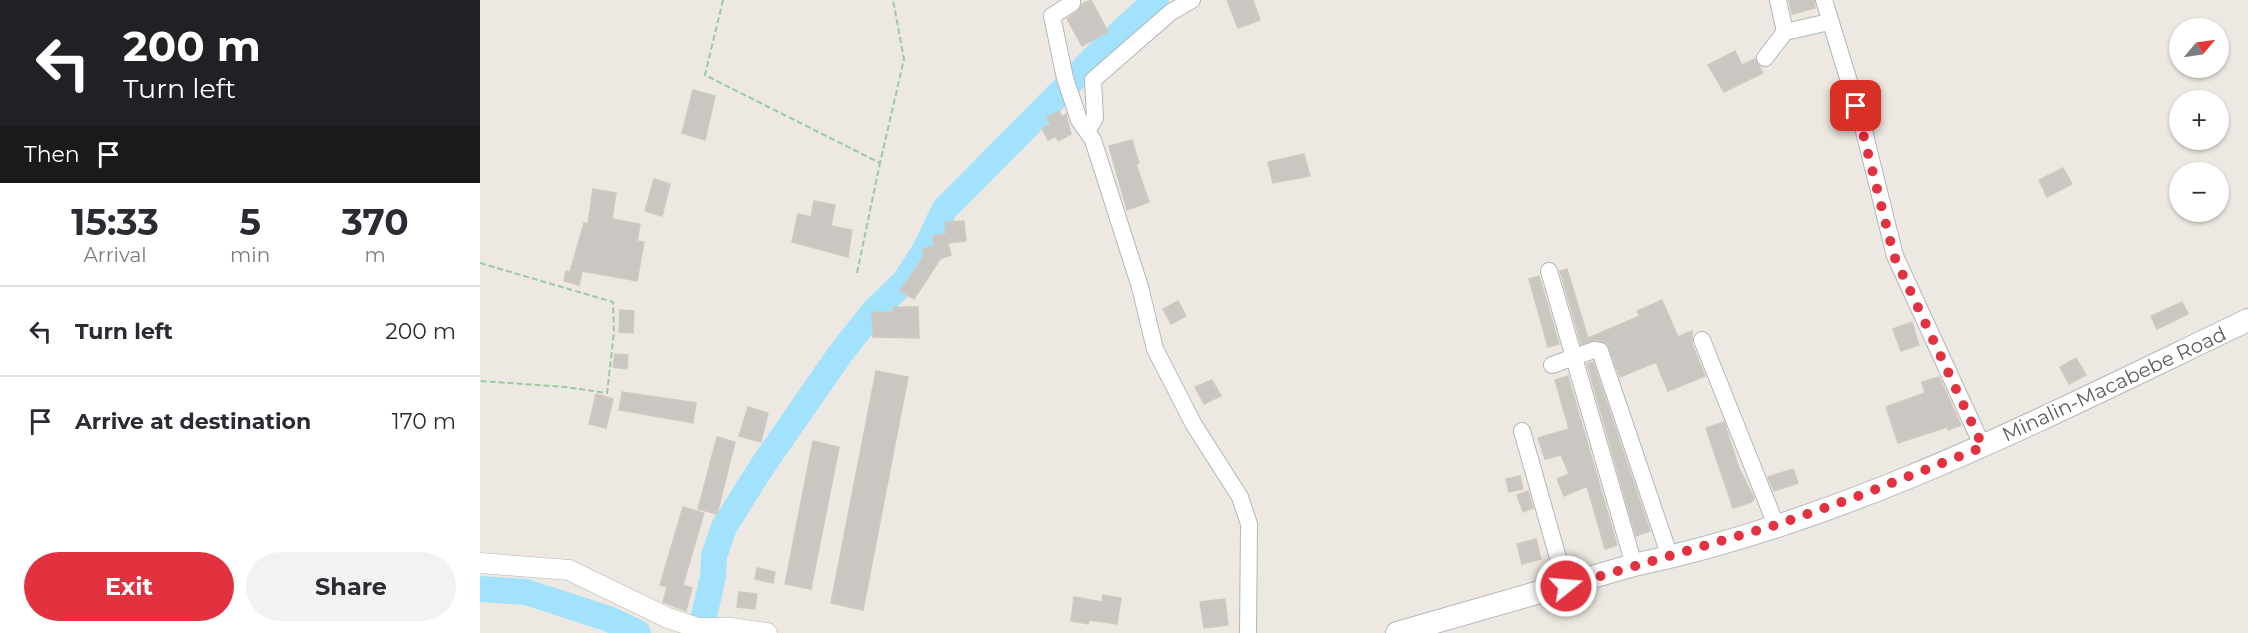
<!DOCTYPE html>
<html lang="en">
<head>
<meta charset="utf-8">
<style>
  body { margin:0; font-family:Montserrat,sans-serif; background:#f2f2f3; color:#2b2b33; height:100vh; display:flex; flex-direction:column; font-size:22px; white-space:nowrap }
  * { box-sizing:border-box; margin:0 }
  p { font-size:20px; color:#7c7c81 }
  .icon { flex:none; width:33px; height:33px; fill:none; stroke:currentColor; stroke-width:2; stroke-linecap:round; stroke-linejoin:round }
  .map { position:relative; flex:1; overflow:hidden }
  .sheet { display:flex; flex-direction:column; background:#fff; width:480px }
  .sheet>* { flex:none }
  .hud { background:#202124; color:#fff; overflow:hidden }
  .needle { width:39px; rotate:61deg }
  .controls { position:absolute; left:1689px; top:18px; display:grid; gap:12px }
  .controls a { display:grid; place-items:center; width:60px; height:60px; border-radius:50%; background:#fff; box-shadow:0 2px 4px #0004; font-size:30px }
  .pin { position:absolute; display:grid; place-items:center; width:51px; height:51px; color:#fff; margin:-26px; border-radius:12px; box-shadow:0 3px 9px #0006 }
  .me { position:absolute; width:66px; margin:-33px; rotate:73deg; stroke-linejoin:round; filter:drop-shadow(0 0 4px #0008) }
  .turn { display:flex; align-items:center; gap:21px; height:126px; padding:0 24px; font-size:27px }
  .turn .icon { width:78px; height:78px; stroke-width:2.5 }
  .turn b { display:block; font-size:42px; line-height:51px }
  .then { display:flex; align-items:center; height:57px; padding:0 24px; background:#0003; gap:12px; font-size:22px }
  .eta { display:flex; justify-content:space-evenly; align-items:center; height:102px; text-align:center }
  .eta b { font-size:36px; font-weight:700; line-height:42px }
  .cta { display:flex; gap:12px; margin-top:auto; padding:12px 24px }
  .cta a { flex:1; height:69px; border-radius:36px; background:#e2323f; color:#fff; font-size:24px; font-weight:700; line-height:69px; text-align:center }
  .cta a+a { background:#f2f2f3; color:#2b2b33 }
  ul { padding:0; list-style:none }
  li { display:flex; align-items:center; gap:18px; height:90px; padding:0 24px; border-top:2px solid #e1e1e2 }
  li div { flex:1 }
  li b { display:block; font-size:22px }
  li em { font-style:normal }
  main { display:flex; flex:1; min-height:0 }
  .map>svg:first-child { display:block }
</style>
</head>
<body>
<main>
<section class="sheet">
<div class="hud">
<div class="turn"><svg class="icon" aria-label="left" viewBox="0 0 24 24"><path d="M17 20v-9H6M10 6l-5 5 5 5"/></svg><div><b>200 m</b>Turn left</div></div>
<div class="then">Then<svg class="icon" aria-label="arrive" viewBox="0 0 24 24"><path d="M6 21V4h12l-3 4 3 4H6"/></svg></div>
</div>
<div class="eta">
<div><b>15:33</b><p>Arrival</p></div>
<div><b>5</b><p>min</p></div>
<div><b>370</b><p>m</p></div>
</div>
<ul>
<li><svg class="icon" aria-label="left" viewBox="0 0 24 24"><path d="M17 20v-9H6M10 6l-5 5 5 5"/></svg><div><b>Turn left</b></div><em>200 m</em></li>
<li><svg class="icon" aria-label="arrive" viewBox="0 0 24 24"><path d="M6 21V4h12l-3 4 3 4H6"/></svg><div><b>Arrive at destination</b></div><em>170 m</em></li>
</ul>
<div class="cta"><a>Exit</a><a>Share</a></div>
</section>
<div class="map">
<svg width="1768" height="633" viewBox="0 0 1768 633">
  <rect width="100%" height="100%" fill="#ede9e2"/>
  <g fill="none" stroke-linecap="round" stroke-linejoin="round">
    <path stroke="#a3e2fc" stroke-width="26" d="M 0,589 L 46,592 L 129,619 L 158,633
      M 220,633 L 233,577 L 234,556 L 244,527 L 281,468 L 360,354 L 394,311 L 424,282 L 444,252 L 464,210 L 630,42 L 676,0"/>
  </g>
  <path fill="#cac6c1" stroke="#d1c9c0" stroke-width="1.5" d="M 611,0 L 628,32 L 602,46 L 587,19 L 598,11 L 602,4 Z
    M 747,0 L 773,0 L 780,20 L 758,28 Z
    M 1309,0 L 1334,0 L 1335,8 L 1312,14 Z
    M 1255,51 L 1262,65 L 1275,59 L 1283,73 L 1244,92 L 1228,65 Z
    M 213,90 L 235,96 L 225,140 L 202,133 Z
    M 579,111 L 582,117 L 586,114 L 591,134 L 578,141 L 576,136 L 568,140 L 562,128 L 570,124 L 567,117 Z
    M 652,140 L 659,163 L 656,164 L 669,202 L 647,210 L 629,146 Z
    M 824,154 L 830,176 L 793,183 L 788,162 Z
    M 1583,168 L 1592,184 L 1567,197 L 1559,180 Z
    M 174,179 L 190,184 L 182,216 L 165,211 Z
    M 113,189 L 136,193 L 132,219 L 160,224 L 157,241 L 164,242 L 157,281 L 102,271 L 99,285 L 84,281 L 86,271 L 90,272 L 104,223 L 108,224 Z
    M 334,201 L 355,205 L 351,226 L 372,230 L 368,257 L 312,242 L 318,214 L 331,217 Z
    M 484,221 L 486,241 L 468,243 L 471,255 L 460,259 L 434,299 L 420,291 L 444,256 L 442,249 L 454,246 L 453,236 L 466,234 L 465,222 Z
    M 1087,269 L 1108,338 L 1160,316 L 1157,311 L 1182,300 L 1198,337 L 1212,331 L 1212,344 L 1225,376 L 1188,391 L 1176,362 L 1140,377 L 1127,343 L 1115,340 L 1101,344 L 1080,271 Z
    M 1059,276 L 1079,344 L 1068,347 L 1049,279 Z
    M 698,301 L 706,316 L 691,324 L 683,309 Z
    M 1702,302 L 1708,314 L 1677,329 L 1671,316 Z
    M 413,307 L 438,307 L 439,338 L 393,337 L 392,312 L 414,312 Z
    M 140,310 L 154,311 L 153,333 L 139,332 Z
    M 1432,322 L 1439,345 L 1421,351 L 1413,329 Z
    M 135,354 L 148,355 L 147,369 L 133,367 Z
    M 1596,358 L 1606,375 L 1589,384 L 1580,367 Z
    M 1113,362 L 1170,531 L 1156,536 L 1107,364 Z
    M 396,371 L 428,377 L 383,610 L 351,603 Z
    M 1088,376 L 1137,545 L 1125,549 L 1107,486 L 1084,496 L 1077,479 L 1089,474 L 1081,455 L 1065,459 L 1058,438 L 1089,429 L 1075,380 Z
    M 1459,377 L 1481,425 L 1468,430 L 1467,427 L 1418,443 L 1406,407 L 1445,393 L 1442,382 Z
    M 732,380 L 741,396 L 724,404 L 715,387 Z
    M 142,392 L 216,403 L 213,423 L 139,410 Z
    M 116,394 L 133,399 L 126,428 L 109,424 Z
    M 268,407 L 288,413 L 281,442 L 259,436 Z
    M 1244,422 L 1259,468 L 1274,498 L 1272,502 L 1253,508 L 1226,428 Z
    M 237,437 L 255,442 L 237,514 L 218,509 Z
    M 333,441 L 359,447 L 331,589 L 305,584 Z
    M 1313,469 L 1318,483 L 1294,491 L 1288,477 Z
    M 1040,476 L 1043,489 L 1029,492 L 1026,479 Z
    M 1048,491 L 1053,508 L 1043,512 L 1037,495 Z
    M 203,507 L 224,513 L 203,585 L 212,588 L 206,611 L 183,602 L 187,587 L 180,585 Z
    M 1056,539 L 1061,559 L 1042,564 L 1037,544 Z
    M 277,568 L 295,572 L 293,583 L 275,579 Z
    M 259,592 L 277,594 L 275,609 L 257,607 Z
    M 623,595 L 641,598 L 637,624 L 609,620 L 608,624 L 591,621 L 594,597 L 622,602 Z
    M 745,599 L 748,625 L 724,628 L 720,602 Z"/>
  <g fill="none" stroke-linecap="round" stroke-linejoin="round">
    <g stroke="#b2b6b9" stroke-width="18">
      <path id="minor" d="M 592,0 L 592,3 L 572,16 L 585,78 L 599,120 L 613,140 L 660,287 L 675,349 L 714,425 L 760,497 L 769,524 L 768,633
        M 1298,0 L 1305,32
        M 1344,0 L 1383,127 L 1415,256 L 1503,447
        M 1285,58 L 1305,32 L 1349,22
        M 607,131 L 615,118 L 613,80 L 691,12 L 712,0
        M 1069,271 L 1154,565
        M 1222,340 L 1296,525
        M 1072,365 L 1114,350 L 1120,351 L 1190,557
        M 1042,431 L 1086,586"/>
    </g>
    <g stroke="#b2b6b9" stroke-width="21">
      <path id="tertiary" d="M 0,563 L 89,570 L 188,618 L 218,628 L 251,628 L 287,633"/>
    </g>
    <g stroke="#b3b8bc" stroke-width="24">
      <path id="secondary" d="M 917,633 L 1154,565 C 1369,520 1571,414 1768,320"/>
    </g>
    <path stroke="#9bc9a1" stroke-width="2" stroke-dasharray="6 3" stroke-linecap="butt" d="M 243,0 L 225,75 L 400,163 L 424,59 L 413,0
      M 0,263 L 133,302 L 134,332 L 127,393 L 86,387 L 0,381
      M 377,273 L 400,163"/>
    <use href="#minor" stroke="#fff" stroke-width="16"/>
    <use href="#tertiary" stroke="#fff" stroke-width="20"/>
    <use href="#secondary" stroke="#fff" stroke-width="22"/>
  </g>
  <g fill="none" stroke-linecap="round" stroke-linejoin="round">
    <path stroke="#e2323f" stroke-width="10" stroke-dasharray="0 18" d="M 1086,586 L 1296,525 L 1376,497 L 1503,447 L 1414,256 L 1376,106"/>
  </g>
  <g text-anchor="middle" stroke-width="5" stroke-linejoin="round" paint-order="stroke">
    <g font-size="20" fill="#5a5f62" stroke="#fff">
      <text transform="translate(1634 384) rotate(-25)" y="7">Minalin-Macabebe Road</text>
    </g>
  </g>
</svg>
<div class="controls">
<a><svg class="needle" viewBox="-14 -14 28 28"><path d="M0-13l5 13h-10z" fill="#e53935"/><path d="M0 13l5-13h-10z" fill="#7c7c81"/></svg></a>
<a>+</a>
<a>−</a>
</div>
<div class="pin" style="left:1376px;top:106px;background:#d93025"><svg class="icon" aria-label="arrive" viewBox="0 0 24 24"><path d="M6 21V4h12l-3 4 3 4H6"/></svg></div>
<svg class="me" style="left:1086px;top:586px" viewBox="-20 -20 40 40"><circle r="17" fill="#e2323f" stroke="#fff" stroke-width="3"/><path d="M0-11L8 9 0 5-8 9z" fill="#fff"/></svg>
</div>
</main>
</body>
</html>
